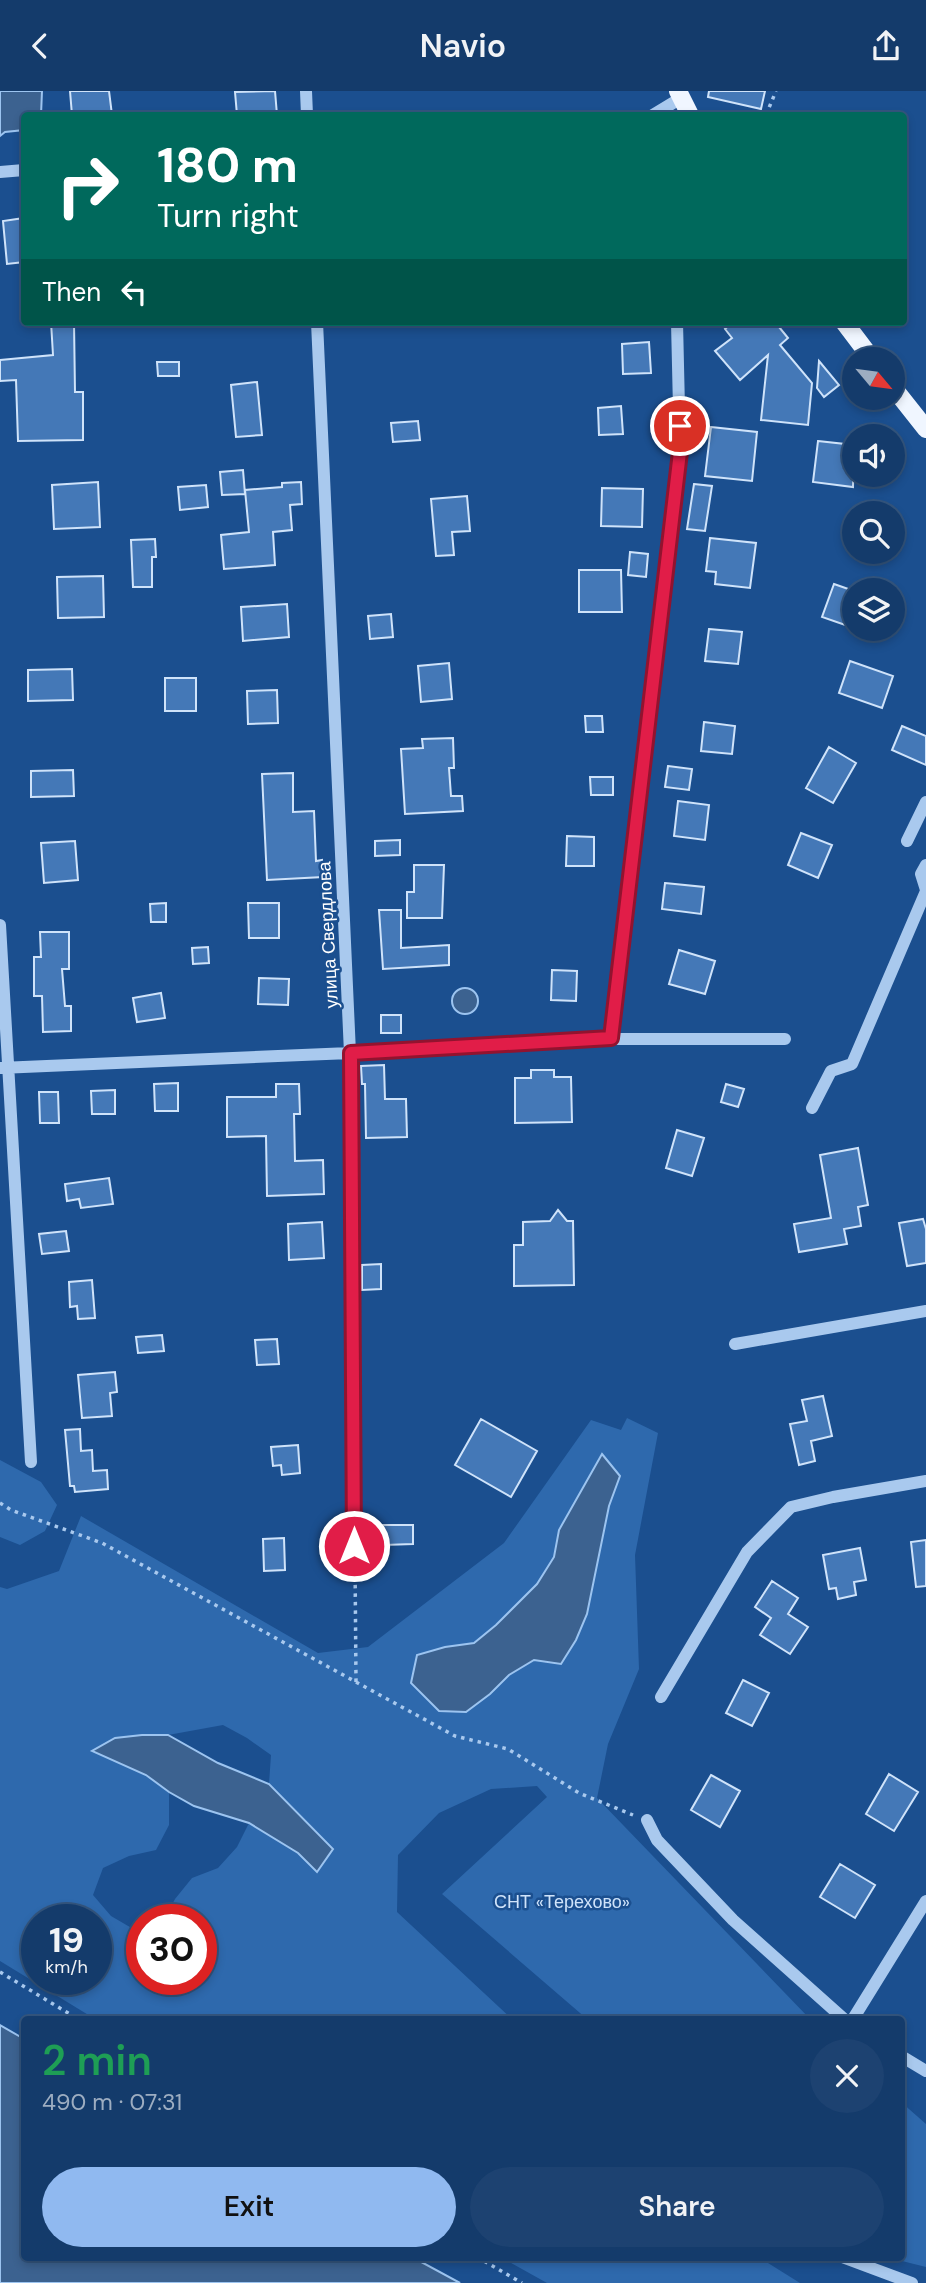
<!DOCTYPE html>
<html lang="en">
<head>
<meta charset="utf-8">
<style>
  body { margin:0; font-family:"DM Sans",sans-serif; background:#1d4271; color:#f1f3f6; height:100vh; display:flex; flex-direction:column; font-size:26px; white-space:nowrap }
  * { box-sizing:border-box; margin:0 }
  p { font-size:23px; color:#9dadc1 }
  .icon { flex:none; width:38px; height:38px; fill:none; stroke:currentColor; stroke-width:2; stroke-linecap:round; stroke-linejoin:round }
  .map { position:relative; flex:1; overflow:hidden }
  .details { position:absolute; left:21px; top:1925px; width:884px; height:245px; display:flex; flex-direction:column; background:#143b6b; border-radius:7px; box-shadow:0 4px 10px #0003,0 0 0 2px #33557e }
  .details>* { flex:none }
  .top-card { position:absolute; left:21px; top:21px; width:886px; height:214px; border-radius:7px; box-shadow:0 4px 10px #0003,0 0 0 2px #33557e; background:#00695c; color:#fff; overflow:hidden }
  .needle { width:46px; rotate:119deg }
  .controls { position:absolute; left:842px; top:256px; display:grid; gap:14px }
  .controls a { display:grid; place-items:center; width:63px; height:63px; border-radius:50%; background:#143b6b; box-shadow:0 4px 10px #0003,0 0 0 2px #33557e; font-size:35px }
  .speed { position:absolute; left:21px; top:1813px; display:flex; gap:14px; font-size:35px; font-weight:700; text-align:center }
  .speed>* { display:grid; place-content:center; width:91px; height:91px; border-radius:50%; background:#143b6b; box-shadow:0 4px 10px #0003,0 0 0 2px #33557e; line-height:1 }
  .speed small { font-size:18px; font-weight:400 }
  .speed .limit { border:10px solid #d22; background:#fff; color:#111 }
  .pin { position:absolute; display:grid; place-items:center; width:60px; height:60px; color:#fff; margin:-30px; border:4px solid #fff; border-radius:50%; box-shadow:0 2px 7px #0007 }
  .me { position:absolute; width:77px; margin:-38px; rotate:0deg; stroke-linejoin:round; filter:drop-shadow(0 0 5px #0008) }
  .turn { display:flex; align-items:center; gap:24px; height:147px; padding:0 21px; font-size:32px }
  .turn .icon { width:91px; height:91px; stroke-width:2.5 }
  .turn b { display:block; font-size:49px; line-height:60px }
  .then { display:flex; align-items:center; height:66px; padding:0 21px; background:#0003; gap:14px; font-size:26px }
  .round { display:grid; place-items:center; flex:none; width:74px; height:74px; border-radius:37px; background:#1d4271 }
  .head { display:flex; align-items:center; justify-content:space-between; height:119px; padding:0 21px }
  h1 { font-size:42px; font-weight:600; line-height:52px; color:#1e9e55 }
  .cta { display:flex; gap:14px; margin-top:auto; padding:14px 21px }
  .cta a { flex:1; height:80px; border-radius:42px; background:#90b9f0; color:#111; font-size:28px; font-weight:600; line-height:80px; text-align:center }
  .cta a+a { background:#1d4271; color:#f1f3f6 }
  header { display:flex; justify-content:space-between; align-items:center; height:91px; padding:0 21px; background:#143b6b; font-size:32px; font-weight:600 }
  .map>svg:first-child { display:block }
</style>
</head>
<body>
<header><svg class="icon" aria-label="back" viewBox="0 0 24 24"><path d="M15 5l-7 7 7 7"/></svg>Navio<svg class="icon" aria-label="share" viewBox="0 0 24 24"><path d="M12 15V3M7 8l5-5 5 5M5 13v7h14v-7"/></svg></header>
<div class="map">
<svg width="926" height="2192" viewBox="0 0 926 2192">
  <rect width="100%" height="100%" fill="#1b4f8f"/>
  <path fill="#2e69ad" fill-rule="evenodd" d="M 627,1327 L 658,1342 L 635,1464 L 639,1578 L 608,1653 L 597,1707 L 810,1928 L 587,1928 L 442,1803 L 547,1706 L 537,1695 L 491,1698 L 439,1722 L 398,1764 L 397,1821 L 512,1928 L 95,1928 L 0,1870 L 0,1496 L 7,1498 L 59,1480 L 81,1425 L 318,1562 L 368,1556 L 504,1452 L 591,1329 L 621,1339 ZM 602,1364 L 619,1385 L 609,1415 L 534,1569 L 509,1584 L 490,1603 L 445,1556 L 474,1552 L 496,1534 L 537,1493 L 554,1466 L 559,1439 ZM 223,1634 L 247,1647 L 271,1664 L 269,1693 L 332,1758 L 317,1781 L 298,1762 L 249,1732 L 237,1756 L 218,1777 L 192,1787 L 175,1808 L 164,1829 L 201,1829 L 201,1888 L 142,1888 L 142,1838 L 135,1839 L 111,1825 L 93,1804 L 103,1777 L 129,1765 L 156,1759 L 169,1734 L 169,1701 L 147,1684 L 93,1659 L 115,1647 L 168,1644 ZM 37,1829 L 96,1829 L 96,1888 L 37,1888 Z
    M 0,1369 L 41,1391 L 57,1414 L 45,1440 L 20,1454 L 0,1446 Z
    M 901,2011 L 926,2033 L 926,2176 L 890,2167 L 901,2166 Z
    M 502,2167 L 760,2167 L 800,2192 L 547,2192 Z"/>
  <path fill="#3c6290" stroke="#9cc4f0" stroke-width="2" d="M 0,0 L 42,0 L 41,24 L 24,24 L 24,39 L 5,41 L 0,45 Z
    M452 910a13 13 0 1 1 26 0a13 13 0 1 1-26 0Z
    M 602,1363 L 620,1385 L 609,1415 L 587,1523 L 576,1549 L 561,1573 L 534,1569 L 509,1584 L 490,1603 L 466,1621 L 439,1620 L 411,1592 L 417,1564 L 445,1556 L 474,1552 L 496,1534 L 537,1493 L 554,1466 L 559,1439 Z
    M 142,1644 L 168,1644 L 218,1672 L 269,1693 L 333,1758 L 317,1781 L 298,1762 L 249,1732 L 194,1715 L 169,1701 L 146,1684 L 92,1660 L 115,1647 Z
    M 0,1934 L 24,1948 L 24,2166 L 414,2167 L 460,2192 L 0,2192 Z"/>
  <path fill="#4478b7" stroke="#cfe3fa" stroke-width="2" d="M 70,0 L 109,0 L 112,24 L 72,24 Z
    M 275,0 L 277,24 L 237,24 L 235,1 Z
    M 709,0 L 765,0 L 761,18 L 708,6 Z
    M 24,127 L 24,171 L 7,173 L 3,130 Z
    M 51,231 L 74,231 L 75,301 L 83,301 L 83,349 L 18,350 L 16,289 L 0,290 L 0,269 L 53,264 Z
    M 733,231 L 775,231 L 788,247 L 780,254 L 812,292 L 808,334 L 761,329 L 768,264 L 740,289 L 715,260 L 732,247 L 725,238 Z
    M 649,251 L 651,282 L 623,283 L 622,253 Z
    M 819,270 L 839,294 L 824,306 L 817,297 Z
    M 157,271 L 179,271 L 179,285 L 158,285 Z
    M 257,291 L 262,344 L 236,346 L 231,294 Z
    M 621,315 L 623,343 L 599,344 L 598,317 Z
    M 418,330 L 420,349 L 393,351 L 391,332 Z
    M 711,336 L 757,341 L 752,390 L 705,385 Z
    M 818,350 L 854,354 L 853,396 L 813,391 Z
    M 243,379 L 245,403 L 222,404 L 220,381 Z
    M 98,391 L 100,436 L 54,438 L 52,394 Z
    M 301,391 L 302,413 L 290,414 L 292,439 L 273,441 L 275,474 L 224,478 L 221,444 L 249,441 L 245,399 L 282,396 L 282,392 Z
    M 694,393 L 712,395 L 705,440 L 687,438 Z
    M 206,394 L 208,416 L 180,419 L 178,396 Z
    M 602,397 L 643,398 L 642,436 L 601,435 Z
    M 467,405 L 470,440 L 452,441 L 454,464 L 436,465 L 431,408 Z
    M 710,447 L 756,452 L 750,497 L 715,493 L 716,481 L 706,480 Z
    M 155,448 L 156,466 L 152,466 L 152,496 L 133,496 L 131,449 Z
    M 630,461 L 648,463 L 646,486 L 628,484 Z
    M 579,479 L 621,479 L 622,521 L 579,521 Z
    M 103,485 L 104,526 L 58,527 L 57,486 Z
    M 834,493 L 854,500 L 854,537 L 822,526 Z
    M 287,513 L 289,546 L 243,550 L 241,516 Z
    M 391,523 L 393,546 L 370,548 L 368,525 Z
    M 709,538 L 742,541 L 738,573 L 705,570 Z
    M 850,570 L 893,585 L 882,617 L 839,602 Z
    M 449,572 L 452,608 L 421,611 L 418,575 Z
    M 72,578 L 73,609 L 28,610 L 28,579 Z
    M 165,587 L 196,587 L 196,620 L 165,620 Z
    M 277,599 L 278,632 L 248,633 L 247,600 Z
    M 585,625 L 602,625 L 603,641 L 586,641 Z
    M 704,631 L 735,635 L 732,663 L 701,660 Z
    M 902,635 L 926,645 L 926,674 L 892,659 Z
    M 453,647 L 454,677 L 449,677 L 451,705 L 462,705 L 463,720 L 405,723 L 401,658 L 423,657 L 422,648 Z
    M 829,656 L 856,672 L 833,712 L 806,697 Z
    M 668,675 L 692,678 L 689,699 L 665,696 Z
    M 73,679 L 74,705 L 31,706 L 31,680 Z
    M 293,682 L 293,721 L 314,720 L 316,770 L 322,769 L 323,786 L 267,789 L 262,683 Z
    M 590,686 L 613,686 L 613,704 L 591,704 Z
    M 678,710 L 709,714 L 705,749 L 674,745 Z
    M 801,742 L 832,754 L 818,787 L 788,774 Z
    M 567,745 L 594,746 L 594,775 L 566,775 Z
    M 400,749 L 400,764 L 375,765 L 375,750 Z
    M 75,750 L 78,789 L 44,792 L 41,752 Z
    M 414,774 L 444,774 L 442,827 L 407,827 L 407,801 L 414,801 Z
    M 665,792 L 704,796 L 701,823 L 662,818 Z
    M 166,812 L 166,831 L 151,831 L 150,813 Z
    M 248,812 L 279,812 L 279,847 L 249,847 Z
    M 379,819 L 401,819 L 401,857 L 449,854 L 449,874 L 383,878 Z
    M 40,841 L 69,841 L 69,878 L 62,878 L 65,915 L 71,915 L 71,940 L 43,941 L 42,905 L 34,905 L 34,866 L 41,866 Z
    M 208,856 L 209,872 L 193,873 L 192,857 Z
    M 679,859 L 715,870 L 705,903 L 669,893 Z
    M 552,879 L 577,880 L 576,910 L 551,909 Z
    M 259,887 L 289,888 L 288,914 L 258,913 Z
    M 161,902 L 165,927 L 137,931 L 133,907 Z
    M 381,924 L 401,924 L 401,942 L 381,942 Z
    M 384,974 L 385,1008 L 406,1008 L 407,1046 L 366,1047 L 365,993 L 362,993 L 361,975 Z
    M 531,979 L 554,979 L 554,986 L 571,986 L 572,1031 L 515,1032 L 515,987 L 531,987 Z
    M 178,992 L 178,1020 L 155,1020 L 154,993 Z
    M 276,993 L 299,993 L 300,1023 L 294,1023 L 295,1070 L 323,1069 L 324,1103 L 267,1105 L 266,1045 L 227,1046 L 227,1006 L 276,1006 Z
    M 726,993 L 744,998 L 738,1016 L 721,1011 Z
    M 115,999 L 115,1023 L 92,1023 L 91,1000 Z
    M 39,1001 L 58,1001 L 59,1032 L 40,1032 Z
    M 677,1039 L 704,1047 L 692,1085 L 666,1077 Z
    M 858,1057 L 868,1114 L 858,1116 L 861,1135 L 844,1138 L 847,1153 L 799,1161 L 794,1133 L 831,1127 L 820,1064 Z
    M 109,1087 L 113,1113 L 81,1117 L 79,1108 L 67,1110 L 65,1093 Z
    M 558,1119 L 567,1130 L 573,1130 L 574,1194 L 514,1195 L 514,1154 L 523,1154 L 523,1131 L 550,1130 Z
    M 923,1128 L 926,1138 L 926,1172 L 907,1175 L 899,1132 Z
    M 322,1131 L 324,1167 L 289,1169 L 288,1133 Z
    M 66,1140 L 69,1160 L 42,1163 L 39,1143 Z
    M 381,1173 L 381,1198 L 362,1199 L 362,1174 Z
    M 92,1189 L 95,1227 L 78,1228 L 77,1215 L 70,1216 L 69,1191 Z
    M 162,1244 L 164,1260 L 138,1262 L 136,1246 Z
    M 277,1248 L 279,1273 L 257,1274 L 255,1249 Z
    M 115,1281 L 117,1301 L 110,1302 L 112,1325 L 82,1327 L 78,1284 Z
    M 823,1305 L 832,1345 L 811,1350 L 815,1370 L 799,1374 L 790,1333 L 807,1330 L 802,1309 Z
    M 481,1328 L 537,1360 L 511,1406 L 455,1374 Z
    M 80,1338 L 81,1360 L 92,1359 L 93,1380 L 107,1379 L 108,1398 L 75,1401 L 74,1395 L 70,1395 L 65,1339 Z
    M 298,1354 L 300,1382 L 282,1384 L 281,1374 L 273,1375 L 271,1356 Z
    M 383,1434 L 413,1434 L 413,1453 L 384,1454 Z
    M 284,1447 L 285,1479 L 264,1480 L 263,1448 Z
    M 926,1449 L 926,1495 L 916,1496 L 911,1451 Z
    M 860,1457 L 866,1489 L 854,1491 L 856,1504 L 838,1508 L 836,1497 L 829,1498 L 823,1464 Z
    M 772,1490 L 798,1507 L 788,1523 L 808,1536 L 790,1563 L 760,1544 L 771,1527 L 755,1516 Z
    M 743,1589 L 769,1602 L 752,1635 L 726,1622 Z
    M 889,1683 L 918,1701 L 894,1740 L 866,1723 Z
    M 711,1684 L 740,1700 L 720,1736 L 691,1719 Z
    M 840,1773 L 875,1794 L 855,1827 L 820,1806 Z"/>
  <g fill="none" stroke-linecap="round" stroke-linejoin="round">
    <path stroke="#a9c9ee" stroke-width="3.5" stroke-dasharray="3.5 5" stroke-linecap="butt" d="M 766,24 L 776,0
      M 0,1412 L 11,1419 L 102,1452 L 356,1591 L 355,1468
      M 356,1591 L 455,1645 L 508,1658 L 579,1702 L 633,1724
      M 0,1881 L 78,1928
      M 477,2166 L 522,2192"/>
    <path stroke="#a9c9ee" stroke-width="12" d="M 306,0 L 307,24
      M 653,24 L 681,7
      M 0,81 L 24,79
      M 317,231 L 350,962 L 354,1455
      M 907,750 L 926,711
      M 926,774 L 921,783 L 926,799
      M 0,834 L 31,1371
      M 611,948 L 680,361 L 677,231
      M 0,977 L 350,962 L 611,948 L 785,948
      M 812,1017 L 831,980 L 852,973 L 926,800
      M 735,1253 L 926,1220
      M 661,1606 L 747,1461 L 791,1416 L 833,1406 L 926,1390
      M 647,1729 L 657,1749 L 733,1829 L 844,1928
      M 853,1928 L 926,1810
      M 901,1965 L 926,1980
      M 842,2166 L 912,2192"/>
    <path stroke="#f0f6ff" stroke-width="18" d="M 678,0 L 690,24
      M 844,231 L 872,268
      M 892,295 L 926,338"/>
  </g>
  <g fill="none" stroke-linecap="round" stroke-linejoin="round">
    <g stroke="#92132f" stroke-width="18">
      <path id="route" d="M 354,1455 L 351,962 L 611,947 L 680,361 L 680,335"/>
    </g>
    <use href="#route" stroke="#e11d48" stroke-width="12"/>
  </g>
  <g text-anchor="middle" stroke-width="5" stroke-linejoin="round" paint-order="stroke">
    <g font-size="18" fill="#fff" stroke="#1b4f8f">
      <text transform="translate(328 844) rotate(-93)" y="6">улица Свердлова</text>
    </g>
    <g font-size="18" fill="#cfe3fa" stroke="#1b4f8f">
      <text x="562" y="1817">СНТ «Терехово»</text>
    </g>
  </g>
</svg>
<div class="controls">
<a><svg class="needle" viewBox="-14 -14 28 28"><path d="M0-13l5 13h-10z" fill="#e53935"/><path d="M0 13l5-13h-10z" fill="#9dadc1"/></svg></a>
<a><svg class="icon" aria-label="sound" viewBox="0 0 24 24"><path d="M4 9h4l5-4v14l-5-4H4zM17 9q2 3 0 6"/></svg></a>
<a><svg class="icon" aria-label="search" viewBox="0 0 24 24"><circle cx="10" cy="10" r="6"/><path d="M15 15l6 6"/></svg></a>
<a><svg class="icon" aria-label="layers" viewBox="0 0 24 24"><path d="M12 4l9 5-9 5-9-5zM3 14l9 5 9-5"/></svg></a>
</div>
<div class="speed"><div>19<small>km/h</small></div><div class="limit">30</div></div>
<div class="pin" style="left:680px;top:335px;background:#d93025"><svg class="icon" aria-label="arrive" viewBox="0 0 24 24"><path d="M6 21V4h12l-3 4 3 4H6"/></svg></div>
<svg class="me" style="left:354px;top:1455px" viewBox="-20 -20 40 40"><circle r="17" fill="#e11d48" stroke="#fff" stroke-width="3"/><path d="M0-11L8 9 0 5-8 9z" fill="#fff"/></svg>
<div class="top-card">
<div class="turn"><svg class="icon" aria-label="right" viewBox="0 0 24 24"><path d="M7 20v-9h11M14 6l5 5-5 5"/></svg><div><b>180 m</b>Turn right</div></div>
<div class="then">Then<svg class="icon" aria-label="left" viewBox="0 0 24 24"><path d="M17 20v-9H6M10 6l-5 5 5 5"/></svg></div>
</div>
<section class="details">
<div class="head"><div><h1>2 min</h1><p>490 m · 07:31</p></div><a class="round"><svg class="icon" aria-label="close" viewBox="0 0 24 24"><path d="M6 6l12 12M18 6L6 18"/></svg></a></div>
<div class="cta"><a>Exit</a><a>Share</a></div>
</section>
</div>
</body>
</html>
